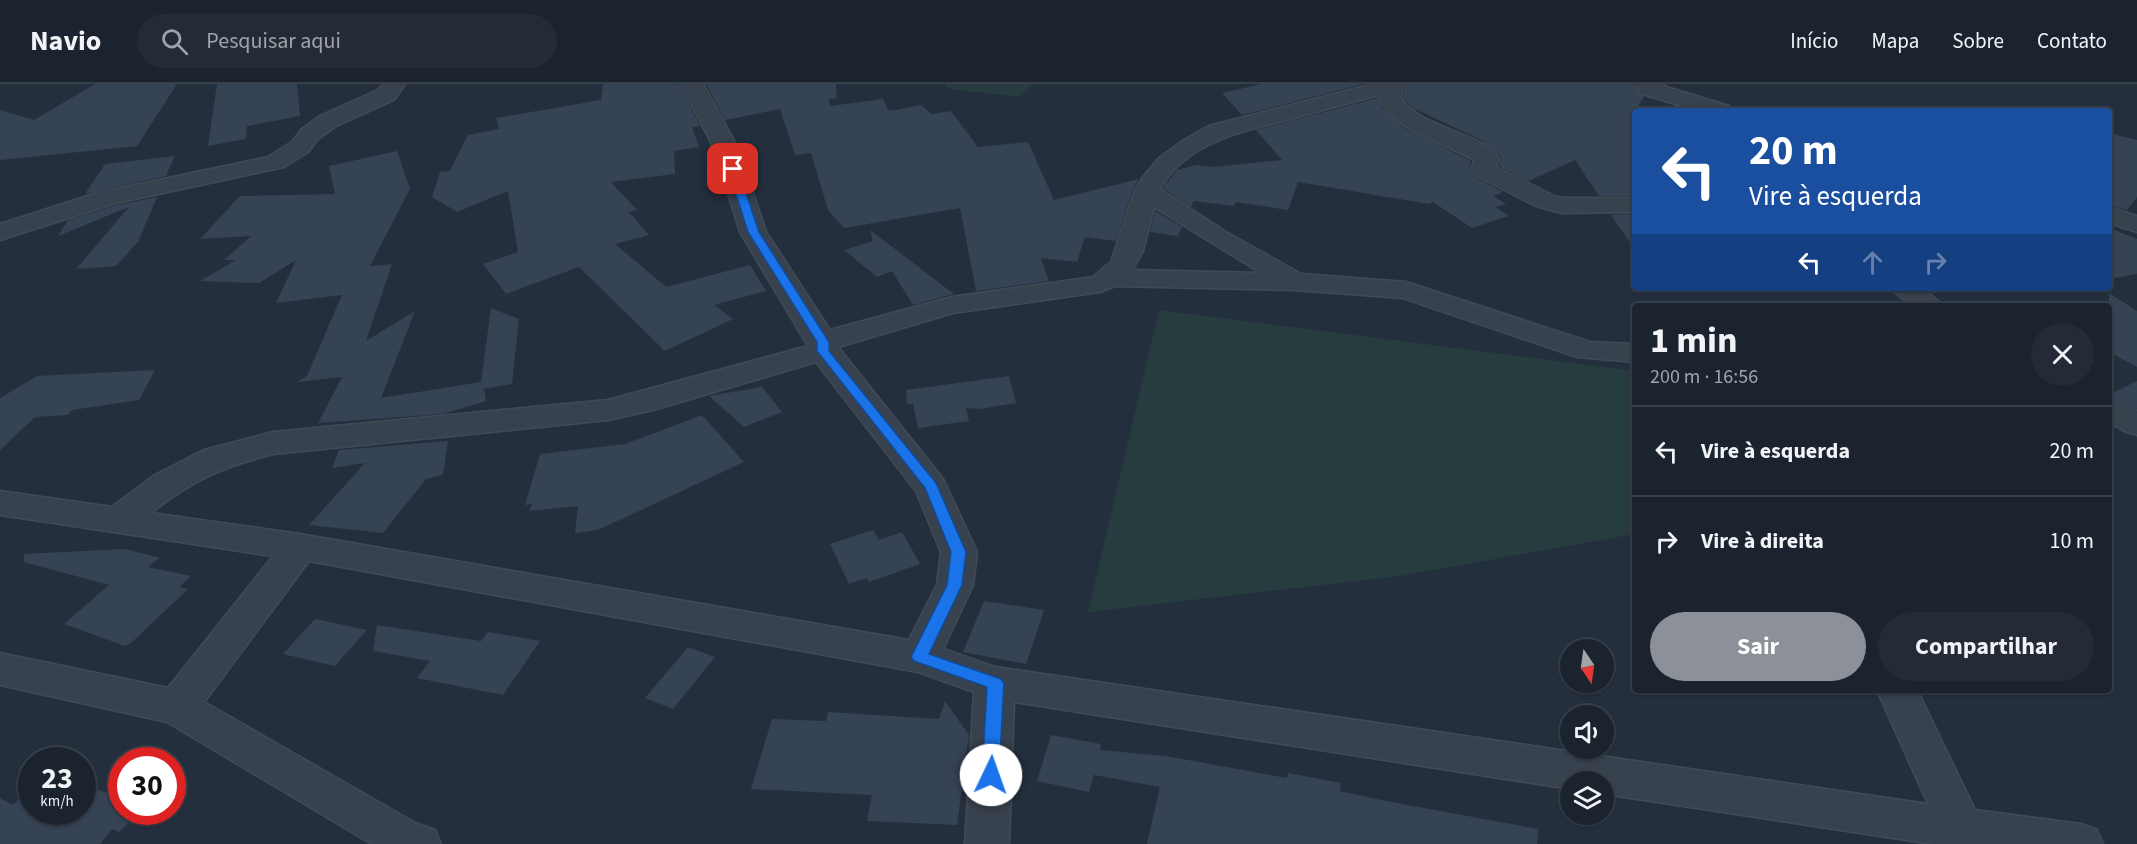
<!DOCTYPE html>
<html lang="pt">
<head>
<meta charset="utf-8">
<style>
  body { margin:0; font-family:"Source Sans 3",sans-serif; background:#242b36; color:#f1f3f6; height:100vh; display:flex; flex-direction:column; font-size:22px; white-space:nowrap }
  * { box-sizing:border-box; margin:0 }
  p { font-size:20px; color:#a0a4aa }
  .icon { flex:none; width:33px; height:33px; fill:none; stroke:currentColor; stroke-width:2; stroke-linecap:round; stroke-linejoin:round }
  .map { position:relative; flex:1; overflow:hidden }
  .sheet { position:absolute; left:1632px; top:219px; width:480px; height:390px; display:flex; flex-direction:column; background:#1b232e; border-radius:6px; box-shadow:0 2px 4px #0004,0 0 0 2px #39404a }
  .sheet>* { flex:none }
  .top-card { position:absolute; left:1632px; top:24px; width:480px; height:183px; border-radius:6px; box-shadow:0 2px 4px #0004,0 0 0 2px #39404a; background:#1a4fa0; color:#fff; overflow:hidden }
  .needle { width:39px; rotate:167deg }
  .fabs { position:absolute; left:1560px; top:555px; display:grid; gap:12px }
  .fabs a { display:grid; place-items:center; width:54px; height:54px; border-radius:50%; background:#1b232e; box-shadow:0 2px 4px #0004,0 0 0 2px #39404a; font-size:30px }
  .speed { position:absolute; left:18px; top:663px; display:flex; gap:12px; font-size:30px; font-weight:700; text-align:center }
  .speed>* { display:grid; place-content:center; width:78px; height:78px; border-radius:50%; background:#1b232e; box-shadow:0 2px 4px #0004,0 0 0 2px #39404a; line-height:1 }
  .speed small { font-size:15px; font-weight:400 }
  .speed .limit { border:9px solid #d22; background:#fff; color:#111 }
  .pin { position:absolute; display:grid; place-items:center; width:51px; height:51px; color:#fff; margin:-26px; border-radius:12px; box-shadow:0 3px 9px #0006 }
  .me { position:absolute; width:66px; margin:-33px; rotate:3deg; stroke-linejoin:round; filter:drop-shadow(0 0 4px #0008) }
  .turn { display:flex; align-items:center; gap:21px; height:126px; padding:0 18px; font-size:27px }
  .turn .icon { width:78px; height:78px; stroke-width:2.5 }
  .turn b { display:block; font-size:42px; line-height:51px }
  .lanes { display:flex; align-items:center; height:57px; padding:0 18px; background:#0003; justify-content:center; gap:30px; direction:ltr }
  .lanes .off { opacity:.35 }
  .round { display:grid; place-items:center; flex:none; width:63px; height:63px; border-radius:32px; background:#242b36 }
  .headline { display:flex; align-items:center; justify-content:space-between; height:102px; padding:0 18px }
  h1 { font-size:36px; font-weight:700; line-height:45px }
  .action { display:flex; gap:12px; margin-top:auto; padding:12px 18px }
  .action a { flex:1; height:69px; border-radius:36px; background:#8c9099; color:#fff; font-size:24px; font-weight:700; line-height:69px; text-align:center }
  .action a+a { background:#242b36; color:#f1f3f6 }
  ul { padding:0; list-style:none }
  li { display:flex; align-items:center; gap:18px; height:90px; padding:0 18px; border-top:2px solid #39404a }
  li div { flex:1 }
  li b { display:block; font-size:22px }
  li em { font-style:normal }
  header { display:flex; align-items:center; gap:36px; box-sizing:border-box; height:84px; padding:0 30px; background:#1b232e; border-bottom:2px solid #39404a }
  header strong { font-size:28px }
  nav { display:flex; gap:33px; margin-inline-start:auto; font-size:21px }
  .search { width:420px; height:54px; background:#242b36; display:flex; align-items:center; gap:15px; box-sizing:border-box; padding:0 21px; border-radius:33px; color:#a0a4aa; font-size:22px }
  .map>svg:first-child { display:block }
</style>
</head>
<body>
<header>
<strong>Navio</strong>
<div class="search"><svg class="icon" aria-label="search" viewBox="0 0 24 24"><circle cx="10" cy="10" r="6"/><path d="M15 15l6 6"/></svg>Pesquisar aqui</div>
<nav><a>Início</a><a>Mapa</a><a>Sobre</a><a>Contato</a></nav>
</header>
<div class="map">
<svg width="2137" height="760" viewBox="0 0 2137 760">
  <rect width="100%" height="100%" fill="#242f3e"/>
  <path fill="#263c3f" d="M 944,0 L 1033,0 L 1020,13 L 949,5 Z
    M 1159,226 L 1635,287 L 1635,450 L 1400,492 L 1088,528 Z"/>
  <path fill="#364354" d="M 95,0 L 177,0 L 137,62 L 0,76 L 0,26 L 34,36 Z
    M 217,0 L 297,0 L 300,32 L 247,42 L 246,55 L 208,62 Z
    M 603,0 L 679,0 L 700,42 L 692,43 L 699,63 L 674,67 L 675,90 L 611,98 L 637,126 L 629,128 L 649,151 L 615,160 L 666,203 L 750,181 L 766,207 L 714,221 L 733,235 L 665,267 L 579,183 L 506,210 L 483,180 L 518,168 L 508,107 L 457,128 L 432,113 L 440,88 L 450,87 L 468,51 L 499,45 L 496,34 L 601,16 Z
    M 706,0 L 836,0 L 837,14 L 829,15 L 830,22 L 883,15 L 889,27 L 922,21 L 931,30 L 951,27 L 978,63 L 1028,58 L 1054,116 L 1139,95 L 1133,105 L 1116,157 L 1085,153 L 1077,178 L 1041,174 L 1049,197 L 976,207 L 960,124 L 844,144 L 828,126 L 811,69 L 795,71 L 780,25 L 725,36 Z
    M 1262,0 L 1364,0 L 1242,31 L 1222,9 Z
    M 1404,0 L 1636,0 L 1634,5 L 1644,13 L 1635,27 L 1635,112 L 1599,112 L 1575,76 L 1528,97 L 1499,82 L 1501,72 L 1481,56 L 1413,24 L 1404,15 Z
    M 1378,14 L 1382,24 L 1404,44 L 1471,77 L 1469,85 L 1473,92 L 1503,108 L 1493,112 L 1506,120 L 1495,123 L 1509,132 L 1472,144 L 1433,118 L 1429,120 L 1298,98 L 1288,126 L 1236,118 L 1234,122 L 1194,117 L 1191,123 L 1163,104 L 1177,86 L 1197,81 L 1214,83 L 1282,76 L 1256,46 Z
    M 2109,49 L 2137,56 L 2137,113 L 2127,126 L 2109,121 Z
    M 397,67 L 410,105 L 370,182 L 392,180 L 366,257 L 415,227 L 381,314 L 481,298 L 491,224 L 519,235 L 512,300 L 484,305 L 486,317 L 443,330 L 318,339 L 342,293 L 297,298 L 307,292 L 342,211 L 276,219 L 296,176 L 259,199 L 200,197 L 236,176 L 224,176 L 251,152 L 200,155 L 240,112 L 335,110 L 329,82 Z
    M 175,72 L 166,92 L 85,110 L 105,80 Z
    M 157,113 L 138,158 L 116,182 L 76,185 L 129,123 L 58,152 L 68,136 L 113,122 Z
    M 1155,127 L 1182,143 L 1178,152 L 1150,148 Z
    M 1635,130 L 1635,166 L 1611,131 Z
    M 2109,141 L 2114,143 L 2112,145 L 2137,155 L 2137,190 L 2109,195 Z
    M 870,146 L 954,210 L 913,221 L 892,187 L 877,193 L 844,166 L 873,157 Z
    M 2109,209 L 2137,227 L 2137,283 L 2109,268 Z
    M 155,286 L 139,316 L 72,326 L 68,331 L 35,333 L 0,366 L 0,314 L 37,292 Z
    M 1009,292 L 1016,319 L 980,325 L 966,324 L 969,337 L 918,344 L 913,320 L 907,320 L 906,306 Z
    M 2137,297 L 2137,325 L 2109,312 L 2109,311 Z
    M 762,303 L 782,328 L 744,343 L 709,312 Z
    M 702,331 L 744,378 L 598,446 L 575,449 L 578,422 L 529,427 L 532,420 L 525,421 L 540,370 L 625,360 Z
    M 448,357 L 443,391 L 426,395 L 383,449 L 309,441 L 365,379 L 332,384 L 339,366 Z
    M 873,446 L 879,456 L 902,448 L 920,480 L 869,498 L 867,494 L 849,500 L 830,460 Z
    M 125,465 L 160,474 L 148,483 L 191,492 L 179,503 L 188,505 L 131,559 L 125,562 L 64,540 L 109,501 L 24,478 L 24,470 Z
    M 984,517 L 1044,526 L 1026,580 L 963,568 Z
    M 315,535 L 367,546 L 335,582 L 283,570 Z
    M 377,541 L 481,557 L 488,548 L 540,557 L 503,611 L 417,594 L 430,577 L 373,567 Z
    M 688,563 L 715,573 L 673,625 L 645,614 Z
    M 945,617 L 969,651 L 957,741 L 867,737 L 872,711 L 751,705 L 772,635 L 826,637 L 828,628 L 939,635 Z
    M 1051,651 L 1101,660 L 1100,666 L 1166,672 L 1287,694 L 1288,689 L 1341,699 L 1340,707 L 1386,717 L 1538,745 L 1537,760 L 1147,760 L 1160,703 L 1094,691 L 1089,708 L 1037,697 Z
    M 82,700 L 122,714 L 122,728 L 140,728 L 119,748 L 112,745 L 100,760 L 0,760 L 0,714 L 13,721 L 32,702 L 32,728 L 82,728 Z"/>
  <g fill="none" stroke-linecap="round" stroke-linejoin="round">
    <g stroke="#414a57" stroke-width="3">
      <path id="minor" d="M 383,0 L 405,0 L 394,16 L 336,42 L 318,55 L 308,68 L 284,83 L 112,120 L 0,156 L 0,140 L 97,109 L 268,73 L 292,58 L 302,45 L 320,32 L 378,6 Z
        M 681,0 L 703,0 L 738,64 L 766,148 L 830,246 L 952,213 L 1093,193 L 1111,178 L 1135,106 L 1143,93 L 1159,74 L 1184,56 L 1209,42 L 1373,0 L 1402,0 L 1402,16 C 1424,45 1481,48 1499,74 L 1496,83 L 1554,112 L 1563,114 L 1635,114 L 1635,128 L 1561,129 L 1536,122 L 1475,91 L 1471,86 L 1474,76 C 1448,60 1386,44 1379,11 C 1349,19 1319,27 1290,35 C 1241,48 1187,57 1160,105 L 1226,148 L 1301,190 L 1406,198 L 1590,258 L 1635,260 L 1635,278 L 1577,273 L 1403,214 L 1295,206 L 1115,202 L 1100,208 L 953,229 L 838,263 L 943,395 L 977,468 L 973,501 L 943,565 L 995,583 L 1928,720 L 1877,606 L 1917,606 L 1975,726 L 2081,740 L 2097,746 L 2103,760 L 1932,760 L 1604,710 L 1604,698 L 1570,698 L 1570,705 L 1014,618 L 1009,760 L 965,760 L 974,608 L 918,588 L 309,477 L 204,618 L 415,739 L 435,746 L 441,760 L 372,760 L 167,638 L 0,601 L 0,569 L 168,604 L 273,472 L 0,431 L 0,407 L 112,423 L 155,391 L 204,366 L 273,348 L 608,316 L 808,262 L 740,148 L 714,64 ZM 1154,123 L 1261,189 L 1132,186 L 1143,167 ZM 816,278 L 916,407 L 941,468 L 937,501 L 909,556 L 300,450 L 151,429 C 193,396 222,383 273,370 L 608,336 L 653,326 Z
        M 1639,0 L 1665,0 L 1663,2 L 1729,22 L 1732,27 L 1698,27 L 1639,9 L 1636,4 Z
        M 2109,123 L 2137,132 L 2137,148 L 2109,139 Z
        M 1890,204 L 1922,204 L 1944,222 L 1912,222 Z
        M 2109,314 L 2137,327 L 2137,351 L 2126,348 L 2109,338 Z"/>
    </g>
    <use href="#minor" fill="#38414e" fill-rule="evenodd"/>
  </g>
  <path fill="#1a73e8" stroke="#114b97" stroke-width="1.5" d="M 733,82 L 738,85 L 759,148 L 829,258 L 829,267 L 936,399 L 966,468 L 962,501 L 929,570 L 1001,595 L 1004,599 L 999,691 L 997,697 L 991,699 L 984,697 L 982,691 L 987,603 L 914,577 L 911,573 L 947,501 L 951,468 L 925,404 L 817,267 L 817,258 L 748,148 L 728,85 Z"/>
</svg>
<div class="fabs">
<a><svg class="needle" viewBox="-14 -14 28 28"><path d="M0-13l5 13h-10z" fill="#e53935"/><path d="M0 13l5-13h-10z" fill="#a0a4aa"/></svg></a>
<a><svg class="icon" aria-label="sound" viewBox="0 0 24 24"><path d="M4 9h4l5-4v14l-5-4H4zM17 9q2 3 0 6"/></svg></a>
<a><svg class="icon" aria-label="layers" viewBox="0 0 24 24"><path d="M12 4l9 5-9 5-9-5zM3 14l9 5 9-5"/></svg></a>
</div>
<div class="speed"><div>23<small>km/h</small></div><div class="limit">30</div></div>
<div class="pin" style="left:733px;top:85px;background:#d93025"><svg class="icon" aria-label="arrive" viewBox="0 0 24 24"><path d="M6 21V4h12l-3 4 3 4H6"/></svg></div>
<svg class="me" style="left:991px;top:691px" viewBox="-20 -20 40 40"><circle r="19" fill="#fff"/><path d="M0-13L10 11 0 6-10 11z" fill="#1a73e8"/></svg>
<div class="top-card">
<div class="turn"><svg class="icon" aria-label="left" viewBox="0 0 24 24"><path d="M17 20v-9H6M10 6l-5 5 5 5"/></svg><div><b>20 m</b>Vire à esquerda</div></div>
<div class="lanes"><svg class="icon" aria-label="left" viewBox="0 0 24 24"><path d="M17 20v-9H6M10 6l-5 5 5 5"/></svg><svg class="icon off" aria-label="ahead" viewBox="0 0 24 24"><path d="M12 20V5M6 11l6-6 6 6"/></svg><svg class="icon off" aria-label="right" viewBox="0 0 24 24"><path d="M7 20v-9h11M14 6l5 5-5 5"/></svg></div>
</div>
<section class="sheet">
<div class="headline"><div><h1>1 min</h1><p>200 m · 16:56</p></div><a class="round"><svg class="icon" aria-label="close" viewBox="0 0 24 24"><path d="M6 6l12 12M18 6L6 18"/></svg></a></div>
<ul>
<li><svg class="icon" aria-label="left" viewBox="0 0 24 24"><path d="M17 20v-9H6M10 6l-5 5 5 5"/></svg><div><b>Vire à esquerda</b></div><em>20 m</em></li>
<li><svg class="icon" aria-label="right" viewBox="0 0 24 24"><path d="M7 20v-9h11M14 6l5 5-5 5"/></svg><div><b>Vire à direita</b></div><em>10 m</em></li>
</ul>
<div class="action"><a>Sair</a><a>Compartilhar</a></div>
</section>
</div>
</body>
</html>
